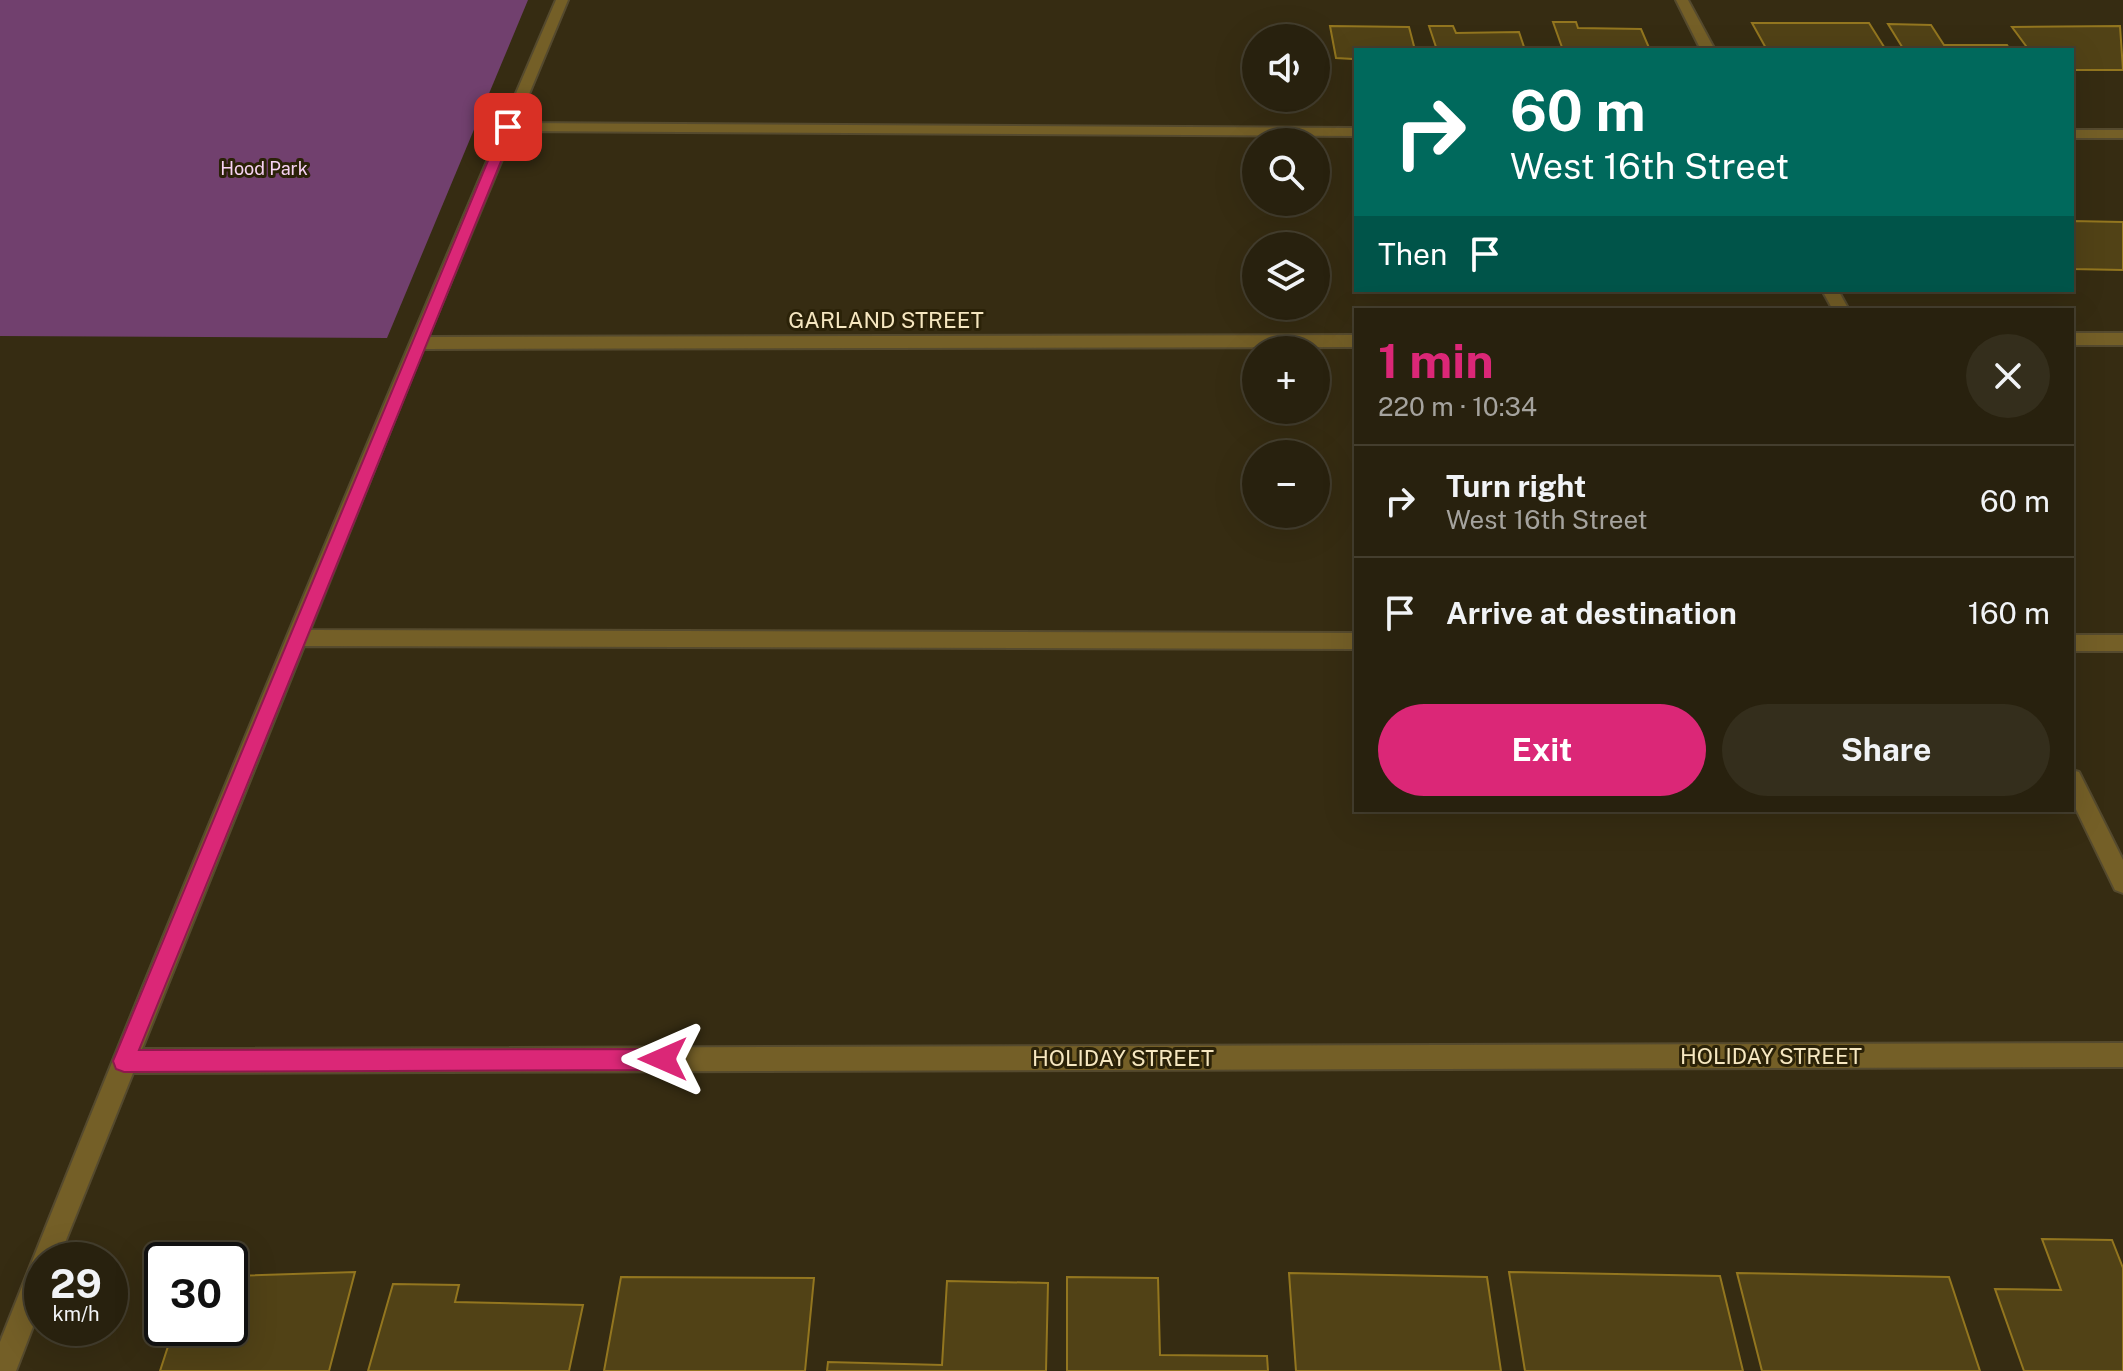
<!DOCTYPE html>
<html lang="en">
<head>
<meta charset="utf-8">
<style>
  body { margin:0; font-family:"Public Sans",sans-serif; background:#342e1c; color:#f1f3f6; height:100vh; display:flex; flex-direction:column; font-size:30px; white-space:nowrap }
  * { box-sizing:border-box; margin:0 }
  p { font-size:26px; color:#a5a39e }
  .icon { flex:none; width:44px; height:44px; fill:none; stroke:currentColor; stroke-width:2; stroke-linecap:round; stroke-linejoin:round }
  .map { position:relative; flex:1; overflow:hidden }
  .panel { position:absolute; left:1354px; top:308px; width:720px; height:504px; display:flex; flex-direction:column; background:#28210e; border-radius:0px; box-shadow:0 8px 32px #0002,0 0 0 2px #443e2e }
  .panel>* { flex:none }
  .banner { position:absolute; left:1354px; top:48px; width:720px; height:244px; border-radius:0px; box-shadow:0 8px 32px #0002,0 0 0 2px #443e2e; background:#00695c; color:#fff; overflow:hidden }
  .fabs { position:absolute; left:1242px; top:24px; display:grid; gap:16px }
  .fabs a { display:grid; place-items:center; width:88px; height:88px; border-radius:50%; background:#28210e; box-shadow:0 8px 32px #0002,0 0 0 2px #443e2e; font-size:40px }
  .speed { position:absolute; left:24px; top:1242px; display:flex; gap:16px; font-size:40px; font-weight:700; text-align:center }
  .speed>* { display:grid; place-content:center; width:104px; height:104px; border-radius:50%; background:#28210e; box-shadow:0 8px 32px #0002,0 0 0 2px #443e2e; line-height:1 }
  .speed small { font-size:20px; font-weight:400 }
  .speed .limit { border:4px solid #111; border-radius:12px; background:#fff; color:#111 }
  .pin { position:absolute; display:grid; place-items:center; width:68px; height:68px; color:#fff; margin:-34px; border-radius:16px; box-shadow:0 4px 12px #0006 }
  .me { position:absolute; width:88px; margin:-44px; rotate:270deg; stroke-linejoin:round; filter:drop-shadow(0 0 6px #0008) }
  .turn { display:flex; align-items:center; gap:28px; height:168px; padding:0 24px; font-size:36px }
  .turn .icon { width:104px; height:104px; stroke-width:2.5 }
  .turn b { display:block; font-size:56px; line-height:68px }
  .then { display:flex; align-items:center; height:76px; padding:0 24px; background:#0003; gap:16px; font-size:30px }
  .round { display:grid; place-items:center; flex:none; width:84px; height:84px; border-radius:42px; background:#342e1c }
  .head { display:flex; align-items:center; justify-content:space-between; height:136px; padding:0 24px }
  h1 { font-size:48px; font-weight:700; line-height:60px; color:#db2777 }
  .action { display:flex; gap:16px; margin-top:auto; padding:16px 24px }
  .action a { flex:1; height:92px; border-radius:48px; background:#db2777; color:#fff; font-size:32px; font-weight:700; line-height:92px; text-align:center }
  .action a+a { background:#342e1c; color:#f1f3f6 }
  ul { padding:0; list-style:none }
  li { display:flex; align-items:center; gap:24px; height:112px; padding:0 24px; border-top:2px solid #443e2e }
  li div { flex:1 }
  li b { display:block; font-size:30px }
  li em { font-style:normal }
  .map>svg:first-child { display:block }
</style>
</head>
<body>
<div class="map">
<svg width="2123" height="1371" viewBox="0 0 2123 1371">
  <rect width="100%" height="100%" fill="#362c12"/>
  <path fill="#71406e" d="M 0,0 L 528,0 L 387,338 L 0,336 Z"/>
  <path fill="#514216" stroke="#93761f" stroke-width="2" d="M 1553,22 L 1576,22 L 1578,28 L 1641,29 L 1650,50 L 1563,50 Z
    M 1752,23 L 1869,23 L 1886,50 L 1767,50 Z
    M 1888,24 L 1931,25 L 1944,45 L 2007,45 L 2010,50 L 1904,50 Z
    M 1330,26 L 1409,27 L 1415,50 L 1356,50 L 1355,66 L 1353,59 L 1336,58 Z
    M 1429,26 L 1453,26 L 1456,33 L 1519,32 L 1525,50 L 1437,50 Z
    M 2120,26 L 2123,70 L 2072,70 L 2072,50 L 2029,50 L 2012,27 Z
    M 2072,221 L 2123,222 L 2123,270 L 2072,269 Z
    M 2042,1239 L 2112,1240 L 2123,1268 L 2123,1371 L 2024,1371 L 1995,1289 L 2061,1290 Z
    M 355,1272 L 329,1371 L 160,1371 L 174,1328 L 230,1328 L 230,1276 Z
    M 1509,1272 L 1720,1276 L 1743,1371 L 1525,1371 Z
    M 1289,1273 L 1487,1277 L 1501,1371 L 1296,1371 Z
    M 1737,1273 L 1949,1277 L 1980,1371 L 1762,1371 Z
    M 621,1277 L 814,1278 L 805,1371 L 604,1371 Z
    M 1067,1277 L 1158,1278 L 1160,1355 L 1267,1356 L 1268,1371 L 1067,1371 Z
    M 947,1281 L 1048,1283 L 1046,1371 L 827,1371 L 828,1362 L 942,1365 Z
    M 393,1284 L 459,1285 L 455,1302 L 583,1305 L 569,1371 L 368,1371 Z"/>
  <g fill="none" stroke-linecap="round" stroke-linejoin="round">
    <g stroke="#554a2e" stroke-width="4">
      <path id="minor" d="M 556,0 L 568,0 L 517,123 L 1356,128 L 1356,136 L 514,131 L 428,337 L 1356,335 L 1356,347 L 423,349 L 310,630 L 1356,633 L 1356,649 L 304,646 L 142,1049 L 2123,1043 L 2123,1067 L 133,1073 L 58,1260 L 42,1260 L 42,1303 L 16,1371 L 0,1371 L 0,1342 C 178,893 365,445 556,0 Z
        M 1676,0 L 1688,0 L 1715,50 L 1701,50 Z
        M 2072,130 L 2123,130 L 2123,138 L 2072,138 Z
        M 1822,290 L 1838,290 L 1849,310 L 1833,310 Z
        M 2072,333 L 2123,333 L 2123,345 L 2072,345 Z
        M 2072,635 L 2123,635 L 2123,651 L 2072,651 Z
        M 2072,770 L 2079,772 L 2123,860 L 2123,893 L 2115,890 L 2072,801 Z"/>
    </g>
    <use href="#minor" fill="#745f27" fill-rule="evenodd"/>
  </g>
  <path fill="#db2777" stroke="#8e194d" stroke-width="2" d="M 508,123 L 515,127 L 139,1050 L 663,1049 L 671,1052 L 674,1059 L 671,1067 L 663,1070 L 124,1072 L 116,1069 L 113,1061 L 502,127 Z"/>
  <g text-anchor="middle" stroke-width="6" stroke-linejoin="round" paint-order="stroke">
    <g font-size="18" fill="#f7d3f3" stroke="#2b2208">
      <text x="264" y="175">Hood Park</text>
    </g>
    <g font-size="22" fill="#f6e7c0" stroke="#2b2208">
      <text x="886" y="328">GARLAND STREET</text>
      <text x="1771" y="1064">HOLIDAY STREET</text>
      <text x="1123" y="1066">HOLIDAY STREET</text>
    </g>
  </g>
</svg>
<div class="fabs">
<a><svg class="icon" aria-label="sound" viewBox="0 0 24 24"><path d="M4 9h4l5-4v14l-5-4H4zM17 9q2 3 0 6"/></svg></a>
<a><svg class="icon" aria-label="search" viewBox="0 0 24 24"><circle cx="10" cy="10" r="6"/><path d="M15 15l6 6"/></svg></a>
<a><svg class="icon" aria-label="layers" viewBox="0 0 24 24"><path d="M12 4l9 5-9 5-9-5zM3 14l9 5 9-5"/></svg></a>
<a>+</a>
<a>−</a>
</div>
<div class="speed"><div>29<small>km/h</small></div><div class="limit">30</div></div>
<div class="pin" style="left:508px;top:127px;background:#d93025"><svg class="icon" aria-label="arrive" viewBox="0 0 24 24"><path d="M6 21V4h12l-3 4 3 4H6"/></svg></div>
<svg class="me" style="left:663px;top:1059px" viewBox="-20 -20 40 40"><path d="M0-17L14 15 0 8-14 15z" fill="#db2777" stroke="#fff" stroke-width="4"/></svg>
<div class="banner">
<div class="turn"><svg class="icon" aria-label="right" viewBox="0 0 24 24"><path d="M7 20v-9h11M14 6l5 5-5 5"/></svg><div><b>60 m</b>West 16th Street</div></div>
<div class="then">Then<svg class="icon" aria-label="arrive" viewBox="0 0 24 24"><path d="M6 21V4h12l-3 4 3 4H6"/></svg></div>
</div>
<section class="panel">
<div class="head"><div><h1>1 min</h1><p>220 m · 10:34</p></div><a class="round"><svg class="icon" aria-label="close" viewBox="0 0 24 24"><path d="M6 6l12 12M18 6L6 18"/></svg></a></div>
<ul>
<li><svg class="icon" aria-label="right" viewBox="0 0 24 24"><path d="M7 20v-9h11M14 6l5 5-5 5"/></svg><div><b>Turn right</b><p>West 16th Street</p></div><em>60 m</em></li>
<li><svg class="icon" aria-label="arrive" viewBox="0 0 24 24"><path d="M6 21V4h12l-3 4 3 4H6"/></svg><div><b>Arrive at destination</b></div><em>160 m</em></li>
</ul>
<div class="action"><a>Exit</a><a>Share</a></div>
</section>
</div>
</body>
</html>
